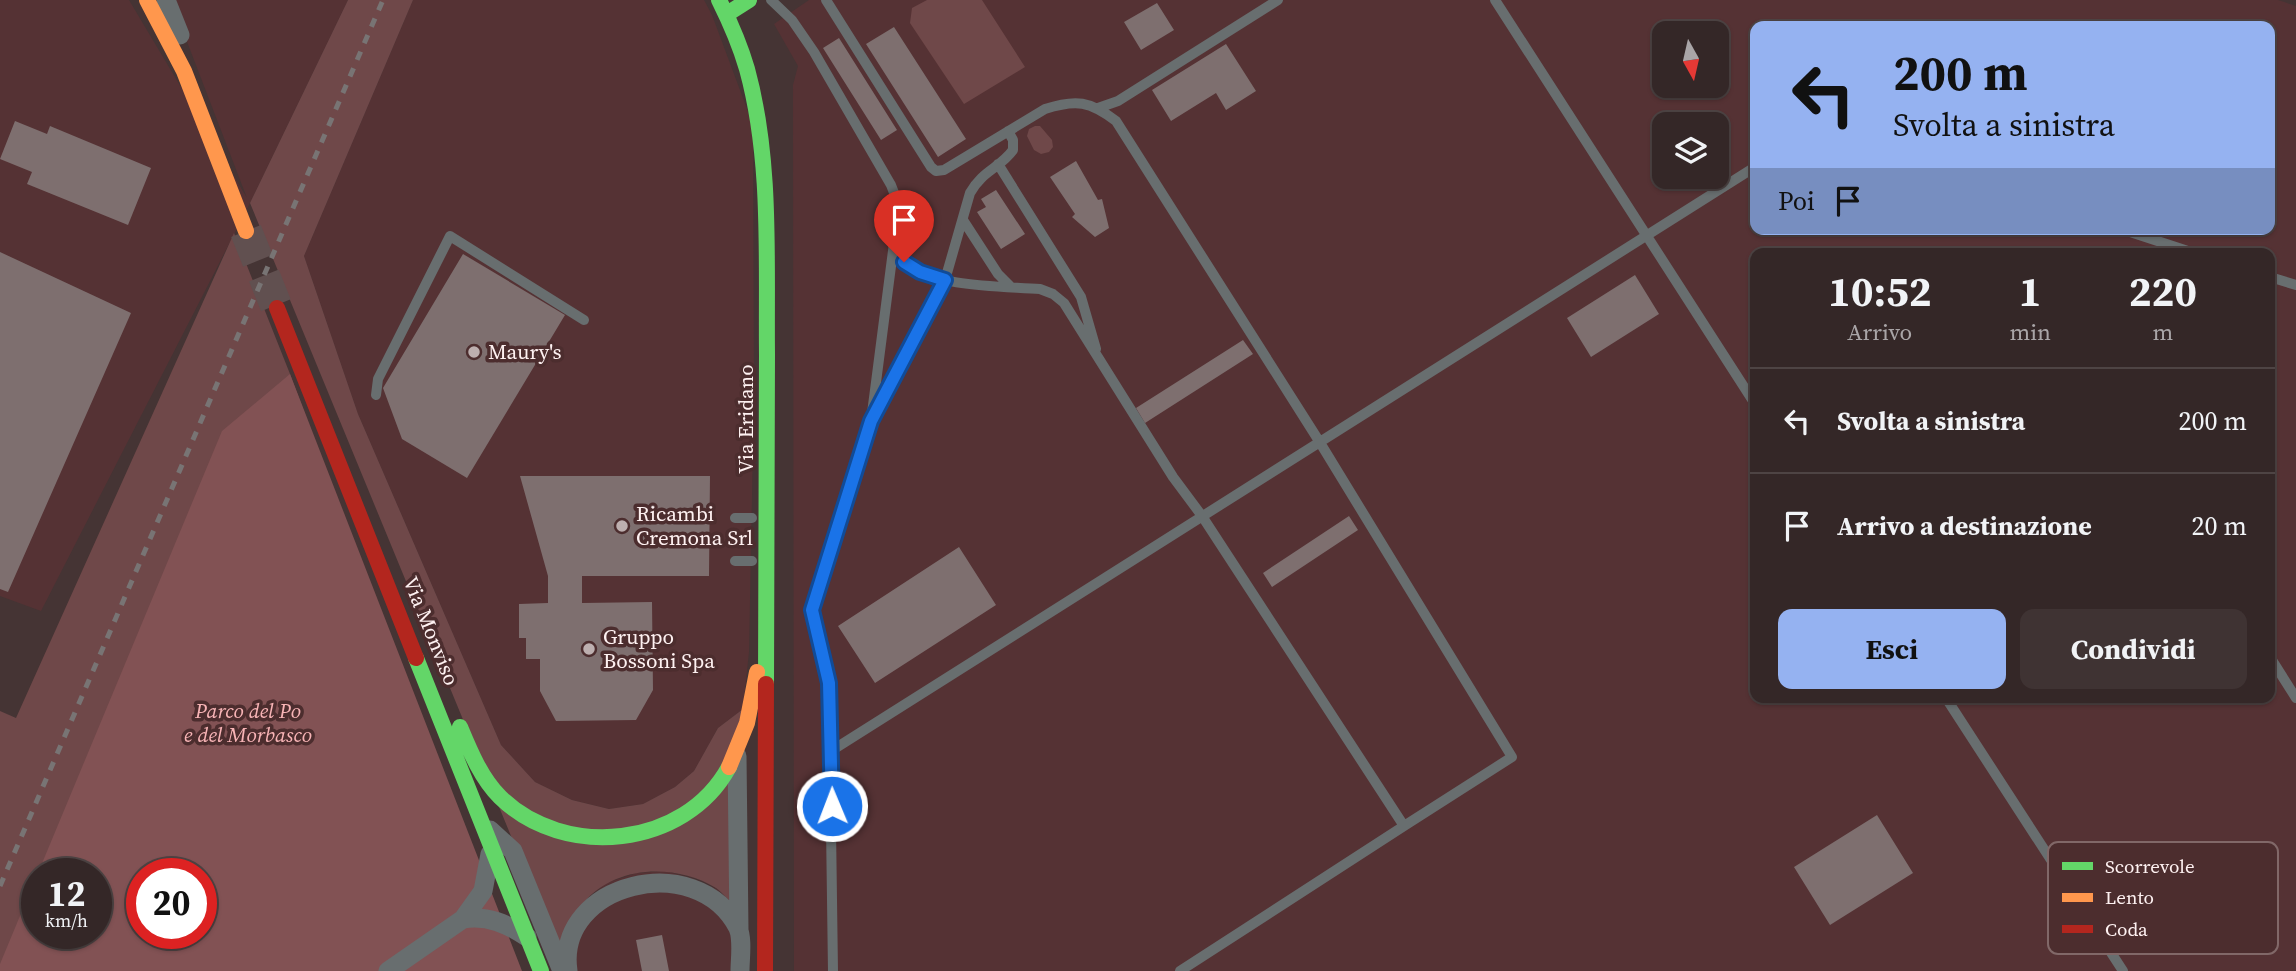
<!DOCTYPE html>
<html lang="it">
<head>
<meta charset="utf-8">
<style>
  body { margin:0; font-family:"Source Serif 4",serif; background:#3f3333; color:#f1f3f6; height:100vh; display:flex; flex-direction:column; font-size:26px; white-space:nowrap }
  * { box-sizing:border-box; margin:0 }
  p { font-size:23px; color:#a9a5a7 }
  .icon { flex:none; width:38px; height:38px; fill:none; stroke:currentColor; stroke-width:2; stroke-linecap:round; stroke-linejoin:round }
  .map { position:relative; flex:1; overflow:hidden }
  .panel { position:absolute; left:1750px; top:248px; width:525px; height:455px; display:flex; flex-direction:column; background:#342727; border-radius:14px; box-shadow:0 2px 5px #0004,0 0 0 2px #4e4444 }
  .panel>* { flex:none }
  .banner { position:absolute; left:1750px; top:21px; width:525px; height:214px; border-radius:14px; box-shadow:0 2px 5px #0004,0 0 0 2px #4e4444; background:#95b2f1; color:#111; overflow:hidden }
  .needle { width:46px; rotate:172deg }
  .buttons { position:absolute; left:1652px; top:21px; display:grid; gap:14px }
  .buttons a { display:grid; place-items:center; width:77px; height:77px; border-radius:14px; background:#342727; box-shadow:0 2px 5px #0004,0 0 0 2px #4e4444; font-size:35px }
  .speed { position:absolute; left:21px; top:858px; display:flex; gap:14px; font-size:35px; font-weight:700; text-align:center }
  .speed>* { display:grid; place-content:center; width:91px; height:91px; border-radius:50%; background:#342727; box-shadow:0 2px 5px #0004,0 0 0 2px #4e4444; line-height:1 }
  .speed small { font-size:18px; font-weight:400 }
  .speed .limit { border:10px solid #d22; background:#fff; color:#111 }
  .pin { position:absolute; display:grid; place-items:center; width:60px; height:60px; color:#fff; margin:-72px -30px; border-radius:50% 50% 50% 0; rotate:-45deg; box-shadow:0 0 7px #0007 }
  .pin .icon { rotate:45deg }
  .me { position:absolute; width:77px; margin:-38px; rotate:359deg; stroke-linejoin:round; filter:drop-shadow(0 0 5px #0008) }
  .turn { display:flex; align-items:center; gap:24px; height:147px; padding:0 28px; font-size:32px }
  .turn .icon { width:91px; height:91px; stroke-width:2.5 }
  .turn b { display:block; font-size:49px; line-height:60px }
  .then { display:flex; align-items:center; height:66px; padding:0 28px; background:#0003; gap:14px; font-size:26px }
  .eta { display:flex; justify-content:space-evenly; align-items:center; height:119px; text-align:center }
  .eta b { font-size:42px; font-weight:700; line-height:49px }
  .action { display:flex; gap:14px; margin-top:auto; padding:14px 28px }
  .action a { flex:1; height:80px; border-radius:14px; background:#95b2f1; color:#111; font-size:28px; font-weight:700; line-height:80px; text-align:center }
  .action a+a { background:#3f3333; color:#f1f3f6 }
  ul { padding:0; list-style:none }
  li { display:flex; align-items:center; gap:21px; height:105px; padding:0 28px; border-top:2px solid #4e4444 }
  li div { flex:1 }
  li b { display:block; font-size:26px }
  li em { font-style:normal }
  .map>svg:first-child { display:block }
</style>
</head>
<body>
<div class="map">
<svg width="2296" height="971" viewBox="0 0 2296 971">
  <rect width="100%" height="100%" fill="#453434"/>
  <path fill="#553234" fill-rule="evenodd" d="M 0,0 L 129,0 L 247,198 L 171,0 L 348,0 L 250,203 L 41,611 L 0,596 Z
    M 413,0 L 704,0 L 712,15 L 753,125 L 754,392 L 749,652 L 743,709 L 718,728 L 694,771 L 675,787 L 643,804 L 609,809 L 572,800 L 535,782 L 501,745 L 358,414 L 304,256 Z
    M 809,0 L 2278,0 L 2296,6 L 2296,971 L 794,971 L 793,85 L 798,66 L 774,24 ZM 1755,26 L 2270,26 L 2270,229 L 1755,229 ZM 1664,33 L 1717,33 L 1717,86 L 1664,86 ZM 1664,124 L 1717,124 L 1717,177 L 1664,177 ZM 1755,254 L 2270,254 L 2270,698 L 1755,698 Z
    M 665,871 L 692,878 L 717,889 L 735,907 L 735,971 L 567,971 L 580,906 L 606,883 L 636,873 Z"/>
  <path fill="#6f4849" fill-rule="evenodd" d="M 348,0 L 413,0 L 304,256 L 358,414 L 501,745 L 535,782 L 572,800 L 609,809 L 643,804 L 675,787 L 694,771 L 718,728 L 743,709 L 735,907 C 729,901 723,893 716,888 C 675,863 613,865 582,905 C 573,916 568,947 563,962 L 250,203 Z
    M 927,0 L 982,0 L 1025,67 L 964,104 L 910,23 L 912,8 Z
    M 1035,126 L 1040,126 L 1052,140 L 1053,147 L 1049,152 L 1041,154 L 1034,150 L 1027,136 L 1029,129 Z
    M 234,233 L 290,374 L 513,971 L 0,971 L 0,711 L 16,718 ZM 37,873 L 96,873 L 96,933 L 37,933 ZM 142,873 L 201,873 L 201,933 L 142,933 Z"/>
  <path fill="#825254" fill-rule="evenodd" d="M 290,374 L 522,971 L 0,971 L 0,964 L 37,875 L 37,933 L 96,933 L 96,873 L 38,873 L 222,431 ZM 142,873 L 201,873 L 201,933 L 142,933 Z"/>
  <path fill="#7e6f6f" d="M 1157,3 L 1174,30 L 1141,50 L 1124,22 Z
    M 894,27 L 966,139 L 938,157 L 866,44 Z
    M 839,38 L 897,130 L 881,140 L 823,48 Z
    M 1226,44 L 1256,91 L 1226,110 L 1216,93 L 1171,121 L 1152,90 Z
    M 15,121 L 47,134 L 50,126 L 151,168 L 128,225 L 27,184 L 32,172 L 0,159 Z
    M 1076,161 L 1098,200 L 1102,199 L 1109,228 L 1095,237 L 1072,217 L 1075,214 L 1050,177 Z
    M 996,190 L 1025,234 L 1001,249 L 977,212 L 986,207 L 981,199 Z
    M 0,252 L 131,313 L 8,592 L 0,589 Z
    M 463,254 L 565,315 L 467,478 L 402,439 L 383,388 Z
    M 1635,275 L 1659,314 L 1591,357 L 1567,318 Z
    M 1243,340 L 1253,354 L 1145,423 L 1136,408 Z
    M 520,476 L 710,476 L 709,576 L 582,576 L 582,603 L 652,602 L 653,690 L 636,720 L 556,721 L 540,691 L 540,659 L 526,659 L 526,638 L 519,638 L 519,604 L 548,603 L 548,576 Z
    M 1349,516 L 1358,530 L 1272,587 L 1263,573 Z
    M 959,547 L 996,605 L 875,683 L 838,626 Z
    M 1877,815 L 1913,873 L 1830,925 L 1794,867 Z
    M 662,935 L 669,971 L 642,971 L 636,940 Z"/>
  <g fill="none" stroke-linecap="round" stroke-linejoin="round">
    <path stroke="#615050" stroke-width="32" stroke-dasharray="32 16" stroke-linecap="butt" d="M 246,231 L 277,308"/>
    <path stroke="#686e6f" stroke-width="10" d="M 771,0 L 792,20 L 814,52 L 891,185 L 896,198 L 898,212 L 871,421 L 812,610 L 829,683 L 833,971
      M 826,0 L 931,167 L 936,171 L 944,170 L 1045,109 C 1076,99 1090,101 1116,121 L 1319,441 L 1512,757 L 1404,826 L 1202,516 L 1173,477 L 1064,303 L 1053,294 L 1040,289 C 1002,286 936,288 906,263 C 901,259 897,251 893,246
      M 1495,0 L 1755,404
      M 1098,108 L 1118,101 L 1278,0
      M 998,164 L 1081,297 L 1096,349
      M 963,220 L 998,274 L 1010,286
      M 2121,229 L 2197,254
      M 2270,277 L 2296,285
      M 376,395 L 378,379 L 450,236 L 584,320
      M 875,414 L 945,280 L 970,193 C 982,171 1000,168 1013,150 L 1013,140 L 1008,131
      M 735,518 L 752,518
      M 735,561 L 752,561
      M 2270,657 L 2296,698
      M 1946,698 L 2123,971
      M 831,751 L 1755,167
      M 1180,971 L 1404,826"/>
    <path stroke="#686e6f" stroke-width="19" d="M 166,0 L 180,35
      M 737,756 L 739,930
      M 490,830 L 513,851 L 562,971
      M 463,919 C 488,915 507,924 527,937
      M 388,971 L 463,919 L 483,891 L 490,854
      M 568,971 C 555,883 697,848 738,928 C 743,939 740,959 740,971"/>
    <path stroke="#63d668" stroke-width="16" d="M 719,0 C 730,22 740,45 747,69 C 772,160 766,260 767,354 C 767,464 766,574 766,684
      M 727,14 L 749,0
      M 416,658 L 541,971
      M 460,727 C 470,751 481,778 500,797 C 564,860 685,848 729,767"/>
    <path stroke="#ff974d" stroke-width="16" d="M 147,0 L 184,71 L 246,231
      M 729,767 L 747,723 L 757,672"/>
    <path stroke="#b3261e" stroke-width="16" d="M 277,308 L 416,658
      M 765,971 L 766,684"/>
    <path stroke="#787474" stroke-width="5" stroke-dasharray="9 9" stroke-linecap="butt" d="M 0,886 L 383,0"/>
  </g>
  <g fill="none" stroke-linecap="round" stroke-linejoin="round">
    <g stroke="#114b97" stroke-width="18">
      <path id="route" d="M 832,806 L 829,683 L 812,610 L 871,421 L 945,280 L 920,272 L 904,262"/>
    </g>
    <use href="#route" stroke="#1a73e8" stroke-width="12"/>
  </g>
  <g fill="#bdafaf" stroke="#4c2d2e" stroke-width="2.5">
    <circle cx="474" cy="352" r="7"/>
    <circle cx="622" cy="526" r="7"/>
    <circle cx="589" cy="649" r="7"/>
  </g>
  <g text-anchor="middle" stroke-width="7" stroke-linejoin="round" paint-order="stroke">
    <g font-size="21" fill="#fef1f1" stroke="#4c2d2e" text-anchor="start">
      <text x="488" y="359">Maury's</text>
      <text x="636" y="521">Ricambi<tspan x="636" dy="24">Cremona Srl</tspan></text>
      <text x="603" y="644">Gruppo<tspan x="603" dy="24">Bossoni Spa</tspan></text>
    </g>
    <g font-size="21" fill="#fef1f1" stroke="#4c2d2e">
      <text transform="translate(746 419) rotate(-90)" y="7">Via Eridano</text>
      <text transform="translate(431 631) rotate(68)" y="7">Via Monviso</text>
    </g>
    <g font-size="21" font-style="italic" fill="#f8b4b6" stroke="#4c2d2e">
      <text x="248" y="718">Parco del Po<tspan x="248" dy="24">e del Morbasco</tspan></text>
    </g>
  </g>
  <rect x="2048" y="842" width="230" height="112" rx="10" fill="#4c2d2e" stroke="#816868" stroke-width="2"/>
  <rect x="2062" y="862" width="31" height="8" fill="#63d668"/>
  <rect x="2062" y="893" width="31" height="9" fill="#ff974d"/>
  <rect x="2062" y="925" width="31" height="8" fill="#b3261e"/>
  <g font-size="19" fill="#fef1f1">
    <text x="2105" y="873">Scorrevole</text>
    <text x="2105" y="904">Lento</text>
    <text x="2105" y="936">Coda</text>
  </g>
</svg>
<div class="buttons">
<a><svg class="needle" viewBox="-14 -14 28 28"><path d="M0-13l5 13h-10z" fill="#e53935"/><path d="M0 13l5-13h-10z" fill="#a9a5a7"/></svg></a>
<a><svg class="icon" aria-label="layers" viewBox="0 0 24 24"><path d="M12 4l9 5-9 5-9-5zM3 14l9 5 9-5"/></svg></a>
</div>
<div class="speed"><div>12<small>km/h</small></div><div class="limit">20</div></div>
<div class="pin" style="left:904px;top:262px;background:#d93025"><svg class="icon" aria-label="arrive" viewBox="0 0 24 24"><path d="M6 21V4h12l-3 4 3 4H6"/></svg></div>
<svg class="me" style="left:832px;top:806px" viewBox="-20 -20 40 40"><circle r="17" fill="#1a73e8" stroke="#fff" stroke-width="3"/><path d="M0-11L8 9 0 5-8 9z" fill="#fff"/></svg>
<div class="banner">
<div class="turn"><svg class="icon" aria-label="left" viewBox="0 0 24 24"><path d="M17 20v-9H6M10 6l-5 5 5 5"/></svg><div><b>200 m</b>Svolta a sinistra</div></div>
<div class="then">Poi<svg class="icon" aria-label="arrive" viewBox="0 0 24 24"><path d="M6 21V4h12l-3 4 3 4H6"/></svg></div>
</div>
<section class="panel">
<div class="eta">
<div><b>10:52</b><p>Arrivo</p></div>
<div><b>1</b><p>min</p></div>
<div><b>220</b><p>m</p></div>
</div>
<ul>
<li><svg class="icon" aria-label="left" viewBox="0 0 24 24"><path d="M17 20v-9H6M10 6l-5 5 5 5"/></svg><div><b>Svolta a sinistra</b></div><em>200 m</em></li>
<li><svg class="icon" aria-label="arrive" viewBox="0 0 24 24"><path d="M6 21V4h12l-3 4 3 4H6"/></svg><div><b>Arrivo a destinazione</b></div><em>20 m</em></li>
</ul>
<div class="action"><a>Esci</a><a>Condividi</a></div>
</section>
</div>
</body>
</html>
